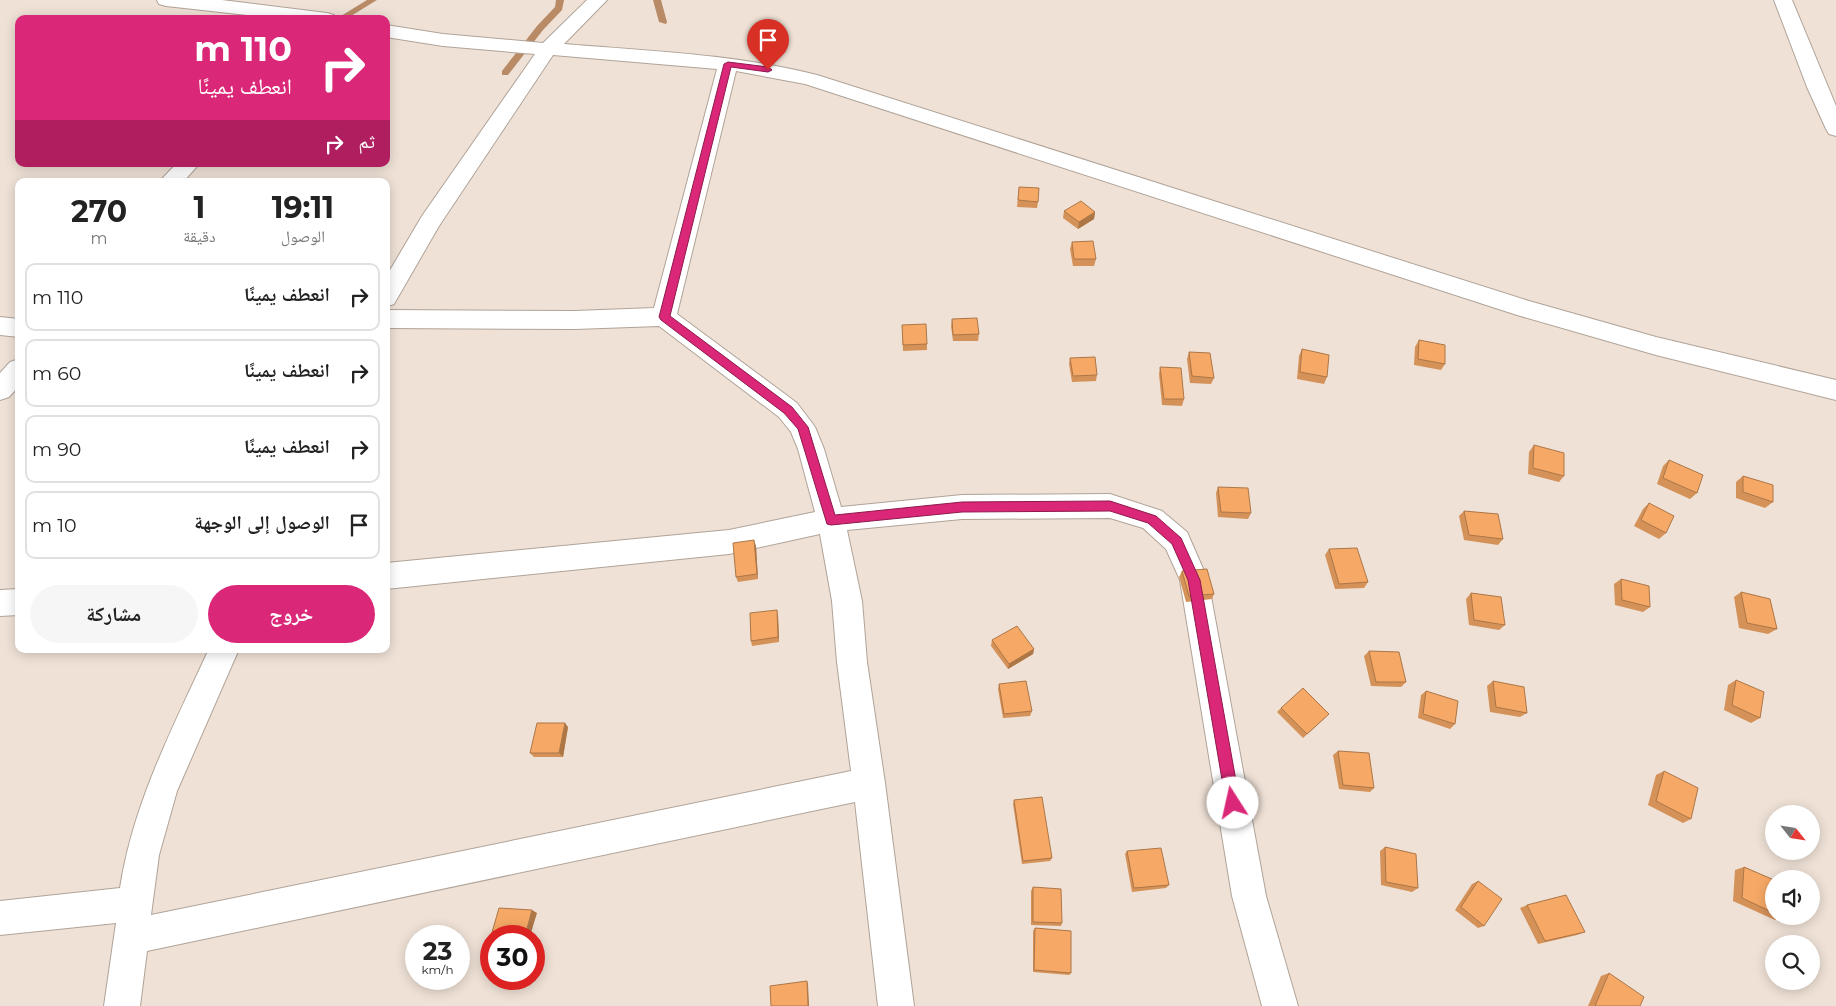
<!DOCTYPE html>
<html lang="ar">
<head>
<meta charset="utf-8">
<style>
  body { margin:0; font-family:Montserrat,"Noto Naskh Arabic",sans-serif; background:#f6f6f6; color:#222; direction:rtl; height:100vh; display:flex; flex-direction:column; font-size:19px; white-space:nowrap }
  * { box-sizing:border-box; margin:0 }
  p { font-size:16px; color:#767676 }
  .icon { flex:none; width:28px; height:28px; fill:none; stroke:currentColor; stroke-width:2; stroke-linecap:round; stroke-linejoin:round }
  .map { position:relative; flex:1; overflow:hidden; direction:ltr }
  .details { position:absolute; left:15px; top:178px; width:375px; height:475px; display:flex; flex-direction:column; background:#fff; border-radius:10px; box-shadow:0 2px 12px #0003; direction:rtl }
  .details>* { flex:none }
  .banner { position:absolute; left:15px; top:15px; width:375px; height:152px; border-radius:10px; box-shadow:0 2px 12px #0003; direction:rtl; background:#db2777; color:#fff; overflow:hidden }
  .needle { width:32px; rotate:120deg }
  .buttons { position:absolute; left:1765px; top:805px; display:grid; gap:10px }
  .buttons a { display:grid; place-items:center; width:55px; height:55px; border-radius:50%; background:#fff; box-shadow:0 2px 12px #0003; font-size:25px }
  .speed { position:absolute; left:405px; top:925px; display:flex; gap:10px; font-size:25px; font-weight:700; text-align:center }
  .speed>* { display:grid; place-content:center; width:65px; height:65px; border-radius:50%; background:#fff; box-shadow:0 2px 12px #0003; line-height:1 }
  .speed small { font-size:12px; font-weight:400 }
  .speed .limit { border:8px solid #d22; background:#fff; color:#111 }
  .pin { position:absolute; display:grid; place-items:center; width:42px; height:42px; color:#fff; margin:-51px -21px; border-radius:50% 50% 50% 0; rotate:-45deg; box-shadow:0 0 5px #0007 }
  .pin .icon { rotate:45deg }
  .me { position:absolute; width:55px; margin:-28px; rotate:350deg; stroke-linejoin:round; filter:drop-shadow(0 0 4px #0008) }
  .turn { display:flex; align-items:center; gap:18px; height:105px; padding:0 15px; font-size:22px }
  .turn .icon { width:65px; height:65px; stroke-width:2.5 }
  .turn b { display:block; font-size:35px; line-height:42px }
  .then { display:flex; align-items:center; height:48px; padding:0 15px; background:#0003; gap:10px; font-size:19px }
  .eta { display:flex; justify-content:space-evenly; align-items:center; height:85px; text-align:center }
  .eta b { font-size:30px; font-weight:700; line-height:35px }
  .button { display:flex; gap:10px; margin-top:auto; padding:10px 15px }
  .button a { flex:1; height:58px; border-radius:30px; background:#db2777; color:#fff; font-size:20px; font-weight:700; line-height:58px; text-align:center }
  .button a+a { background:#f6f6f6; color:#222 }
  ul { padding:0; list-style:none }
  li { display:flex; align-items:center; gap:15px; height:68px; margin:0 10px 8px; padding:0 5px; border:2px solid #e0e0e0; border-radius:10px }
  li div { flex:1 }
  li b { display:block; font-size:19px }
  li em { font-style:normal }
  .map>svg:first-child { display:block }
</style>
</head>
<body>
<div class="map">
<svg width="1836" height="1006" viewBox="0 0 1836 1006">
  <rect width="100%" height="100%" fill="#efe1d6"/>
  <g fill="none" stroke-linecap="round" stroke-linejoin="round">
    <path fill="#b88a65" fill-rule="evenodd" d="M 367,0 L 377,0 L 346,19 L 336,19 Z
      M 556,0 L 564,0 L 562,10 L 543,30 L 508,75 L 502,75 L 502,71 L 537,26 L 555,7 Z
      M 653,0 L 661,0 L 667,22 L 666,24 L 659,22 Z"/>
    <g stroke="#b0a398" stroke-width="2">
      <path id="minor" d="M 157,0 L 222,0 L 327,13 L 334,15 L 336,19 L 283,19 L 166,6 L 159,4 Z
        M 587,0 L 607,0 L 564,44 C 648,51 735,54 817,75 L 1529,301 L 1656,337 L 1836,380 L 1836,400 L 1656,355 L 1517,315 L 805,84 L 736,71 L 677,314 L 797,403 L 815,427 L 824,449 L 841,507 L 962,495 L 1110,494 L 1162,511 L 1187,532 L 1208,580 L 1266,896 L 1298,1006 L 1262,1006 L 1232,896 L 1180,580 L 1166,549 L 1143,528 L 1110,518 L 962,519 L 847,530 L 862,601 L 867,662 L 885,783 L 914,1006 L 878,1006 L 855,802 L 147,951 L 140,1006 L 104,1006 L 116,923 L 0,935 L 0,901 L 120,888 C 133,803 173,727 209,649 L 239,649 L 177,791 L 159,855 L 151,915 L 851,771 L 837,662 L 832,601 L 820,534 L 729,554 L 386,589 L 386,563 L 729,530 L 815,512 L 798,449 L 791,432 L 779,417 L 659,326 L 575,329 L 386,328 L 386,310 L 575,311 L 654,308 L 717,69 L 553,55 L 439,226 L 394,304 L 386,307 L 386,277 L 422,216 L 535,54 L 443,46 L 386,37 L 386,25 L 443,34 L 543,43 Z
        M 1774,0 L 1792,0 L 1836,106 L 1836,136 L 1829,134 L 1826,129 L 1807,87 Z
        M 176,164 L 199,164 L 184,181 L 160,181 Z
        M 0,317 L 19,319 L 19,337 L 0,335 Z
        M 19,359 L 19,386 L 9,397 L 0,400 L 0,373 L 10,362 Z
        M 19,589 L 19,615 L 0,616 L 0,590 Z"/>
    </g>
    <use href="#minor" fill="#fff" fill-rule="evenodd"/>
  </g>
  <path fill="#d49158" d="M 1019,187 L 1038,202 L 1037,208 L 1017,207 Z
    M 1064,211 L 1095,212 L 1094,219 L 1078,229 L 1063,218 Z
    M 1072,242 L 1096,259 L 1094,266 L 1073,266 L 1070,249 Z
    M 952,319 L 979,334 L 978,341 L 953,341 L 951,326 Z
    M 902,325 L 927,344 L 927,350 L 903,351 Z
    M 1419,340 L 1445,364 L 1441,370 L 1414,365 L 1415,347 Z
    M 1302,349 L 1327,377 L 1324,384 L 1297,379 L 1299,356 Z
    M 1189,352 L 1214,378 L 1211,384 L 1190,383 L 1187,359 Z
    M 1070,358 L 1097,375 L 1096,381 L 1072,382 L 1069,364 Z
    M 1160,367 L 1184,399 L 1182,406 L 1162,405 L 1159,374 Z
    M 1534,445 L 1564,476 L 1559,482 L 1528,474 L 1529,452 Z
    M 1669,460 L 1697,493 L 1690,499 L 1657,484 L 1663,466 Z
    M 1743,476 L 1773,502 L 1765,508 L 1736,498 L 1736,482 Z
    M 1218,487 L 1251,513 L 1248,519 L 1218,517 L 1216,493 Z
    M 1649,503 L 1666,533 L 1659,539 L 1634,526 L 1643,509 Z
    M 1464,511 L 1503,539 L 1498,545 L 1464,540 L 1459,516 Z
    M 756,546 L 758,579 L 738,582 L 736,577 Z
    M 1329,549 L 1368,582 L 1364,588 L 1335,589 L 1325,555 Z
    M 1182,571 L 1214,594 L 1212,599 L 1186,602 L 1179,577 Z
    M 1621,579 L 1650,607 L 1643,612 L 1615,605 L 1614,584 Z
    M 1741,592 L 1777,629 L 1768,634 L 1739,628 L 1734,597 Z
    M 1471,593 L 1505,625 L 1499,630 L 1469,625 L 1466,599 Z
    M 778,615 L 779,642 L 752,646 L 751,641 Z
    M 992,640 L 1034,649 L 1033,654 L 1008,669 L 991,646 Z
    M 1369,651 L 1406,682 L 1401,687 L 1371,686 L 1364,656 Z
    M 1736,680 L 1760,718 L 1751,723 L 1724,710 L 1728,685 Z
    M 1493,681 L 1527,713 L 1520,717 L 1490,712 L 1487,686 Z
    M 999,684 L 1032,711 L 1030,716 L 1003,718 L 998,689 Z
    M 1426,691 L 1455,724 L 1450,729 L 1418,718 L 1421,695 Z
    M 1281,708 L 1325,718 L 1303,738 L 1277,712 Z
    M 568,727 L 563,757 L 534,757 L 530,753 Z
    M 1338,751 L 1374,788 L 1370,792 L 1339,789 L 1333,755 Z
    M 1664,771 L 1691,819 L 1683,823 L 1648,805 L 1656,775 Z
    M 1014,800 L 1052,858 L 1050,861 L 1022,864 L 1013,804 Z
    M 1385,847 L 1418,888 L 1412,892 L 1381,885 L 1380,851 Z
    M 1127,851 L 1169,885 L 1166,888 L 1132,892 L 1125,854 Z
    M 1744,867 L 1774,880 L 1774,916 L 1784,916 L 1784,917 L 1775,920 L 1733,901 L 1735,870 Z
    M 1478,881 L 1484,926 L 1478,928 L 1455,910 L 1472,884 Z
    M 1033,887 L 1062,923 L 1061,926 L 1031,925 L 1031,891 Z
    M 1527,905 L 1585,932 L 1577,935 L 1538,944 L 1520,908 Z
    M 1035,928 L 1071,973 L 1069,975 L 1033,972 L 1033,931 Z
    M 1609,973 L 1640,1006 L 1588,1006 L 1601,976 Z"/>
  <path fill="#ac7647" d="M 1095,212 L 1094,219 L 1078,229 L 1079,222 Z
    M 754,540 L 756,546 L 758,579 L 757,574 Z
    M 777,610 L 778,615 L 779,642 L 778,637 Z
    M 1034,649 L 1033,654 L 1008,669 L 1009,664 Z
    M 565,723 L 568,727 L 563,757 L 559,753 Z
    M 532,910 L 537,913 L 530,936 L 525,936 Z
    M 807,981 L 808,984 L 809,1006 L 808,1006 Z"/>
  <path fill="#f6a966" stroke="#ac7647" d="M 1019,187 L 1039,188 L 1038,202 L 1018,200 Z
    M 1081,201 L 1095,212 L 1079,222 L 1064,211 Z
    M 1093,241 L 1096,259 L 1074,259 L 1072,242 Z
    M 977,318 L 979,334 L 953,335 L 952,319 Z
    M 926,324 L 927,344 L 903,345 L 902,325 Z
    M 1419,340 L 1445,345 L 1445,364 L 1418,359 Z
    M 1302,349 L 1329,355 L 1327,377 L 1300,372 Z
    M 1189,352 L 1210,353 L 1214,378 L 1192,376 Z
    M 1095,357 L 1097,375 L 1073,376 L 1070,358 Z
    M 1160,367 L 1181,368 L 1184,399 L 1164,399 Z
    M 1534,445 L 1564,453 L 1564,476 L 1533,468 Z
    M 1669,460 L 1703,475 L 1697,493 L 1663,478 Z
    M 1743,476 L 1773,485 L 1773,502 L 1743,492 Z
    M 1218,487 L 1248,488 L 1251,513 L 1221,512 Z
    M 1649,503 L 1674,516 L 1666,533 L 1641,520 Z
    M 1464,511 L 1498,514 L 1503,539 L 1469,535 Z
    M 754,540 L 757,574 L 736,577 L 733,543 Z
    M 1357,548 L 1368,582 L 1339,584 L 1329,549 Z
    M 1207,569 L 1214,594 L 1189,596 L 1182,571 Z
    M 1621,579 L 1649,586 L 1650,607 L 1622,600 Z
    M 1741,592 L 1770,599 L 1777,629 L 1747,623 Z
    M 1471,593 L 1501,597 L 1505,625 L 1474,620 Z
    M 777,610 L 778,637 L 751,641 L 750,613 Z
    M 1017,626 L 1034,649 L 1009,664 L 992,640 Z
    M 1369,651 L 1399,652 L 1406,682 L 1376,682 Z
    M 1736,680 L 1764,692 L 1760,718 L 1732,705 Z
    M 1026,681 L 1032,711 L 1004,714 L 999,684 Z
    M 1493,681 L 1524,687 L 1527,713 L 1496,707 Z
    M 1303,688 L 1329,714 L 1307,734 L 1281,708 Z
    M 1426,691 L 1458,701 L 1455,724 L 1423,714 Z
    M 537,723 L 565,723 L 559,753 L 530,753 Z
    M 1338,751 L 1369,753 L 1374,788 L 1343,785 Z
    M 1664,771 L 1698,788 L 1691,819 L 1656,801 Z
    M 1042,797 L 1052,858 L 1023,861 L 1014,800 Z
    M 1385,847 L 1416,854 L 1418,888 L 1386,882 Z
    M 1161,848 L 1169,885 L 1134,888 L 1127,851 Z
    M 1744,867 L 1774,880 L 1774,913 L 1742,898 Z
    M 1478,881 L 1502,899 L 1484,926 L 1461,907 Z
    M 1033,887 L 1061,889 L 1062,923 L 1033,922 Z
    M 1566,895 L 1585,932 L 1545,941 L 1527,905 Z
    M 499,908 L 532,910 L 525,936 L 491,936 Z
    M 1035,928 L 1071,931 L 1071,973 L 1034,970 Z
    M 491,937 L 491,947 L 488,947 Z
    M 1609,973 L 1644,997 L 1640,1006 L 1595,1006 Z
    M 807,981 L 808,1006 L 771,1006 L 770,986 Z"/>
  <path fill="#db2777" stroke="#8e194d" d="M 728,62 L 768,67 L 772,70 L 768,72 L 731,67 L 670,316 L 792,407 L 808,427 L 835,515 L 962,502 L 1110,501 L 1156,516 L 1181,538 L 1200,580 L 1240,803 L 1238,808 L 1233,810 L 1228,808 L 1226,803 L 1188,580 L 1172,544 L 1148,523 L 1110,511 L 962,512 L 831,525 L 827,524 L 798,429 L 784,413 L 661,320 L 659,317 L 724,64 Z"/>
</svg>
<div class="buttons">
<a><svg class="needle" viewBox="-14 -14 28 28"><path d="M0-13l5 13h-10z" fill="#e53935"/><path d="M0 13l5-13h-10z" fill="#767676"/></svg></a>
<a><svg class="icon" aria-label="sound" viewBox="0 0 24 24"><path d="M4 9h4l5-4v14l-5-4H4zM17 9q2 3 0 6"/></svg></a>
<a><svg class="icon" aria-label="search" viewBox="0 0 24 24"><circle cx="10" cy="10" r="6"/><path d="M15 15l6 6"/></svg></a>
</div>
<div class="speed"><div>23<small>km/h</small></div><div class="limit">30</div></div>
<div class="pin" style="left:768px;top:70px;background:#d93025"><svg class="icon" aria-label="arrive" viewBox="0 0 24 24"><path d="M6 21V4h12l-3 4 3 4H6"/></svg></div>
<svg class="me" style="left:1233px;top:803px" viewBox="-20 -20 40 40"><circle r="19" fill="#fff"/><path d="M0-13L10 11 0 6-10 11z" fill="#db2777"/></svg>
<div class="banner">
<div class="turn"><svg class="icon" aria-label="right" viewBox="0 0 24 24"><path d="M7 20v-9h11M14 6l5 5-5 5"/></svg><div><b>110 m</b>انعطف يمينًا</div></div>
<div class="then">ثم<svg class="icon" aria-label="right" viewBox="0 0 24 24"><path d="M7 20v-9h11M14 6l5 5-5 5"/></svg></div>
</div>
<section class="details">
<div class="eta">
<div><b>19:11</b><p>الوصول</p></div>
<div><b>1</b><p>دقيقة</p></div>
<div><b>270</b><p>m</p></div>
</div>
<ul>
<li><svg class="icon" aria-label="right" viewBox="0 0 24 24"><path d="M7 20v-9h11M14 6l5 5-5 5"/></svg><div><b>انعطف يمينًا</b></div><em>110 m</em></li>
<li><svg class="icon" aria-label="right" viewBox="0 0 24 24"><path d="M7 20v-9h11M14 6l5 5-5 5"/></svg><div><b>انعطف يمينًا</b></div><em>60 m</em></li>
<li><svg class="icon" aria-label="right" viewBox="0 0 24 24"><path d="M7 20v-9h11M14 6l5 5-5 5"/></svg><div><b>انعطف يمينًا</b></div><em>90 m</em></li>
<li><svg class="icon" aria-label="arrive" viewBox="0 0 24 24"><path d="M6 21V4h12l-3 4 3 4H6"/></svg><div><b>الوصول إلى الوجهة</b></div><em>10 m</em></li>
</ul>
<div class="button"><a>خروج</a><a>مشاركة</a></div>
</section>
</div>
</body>
</html>
